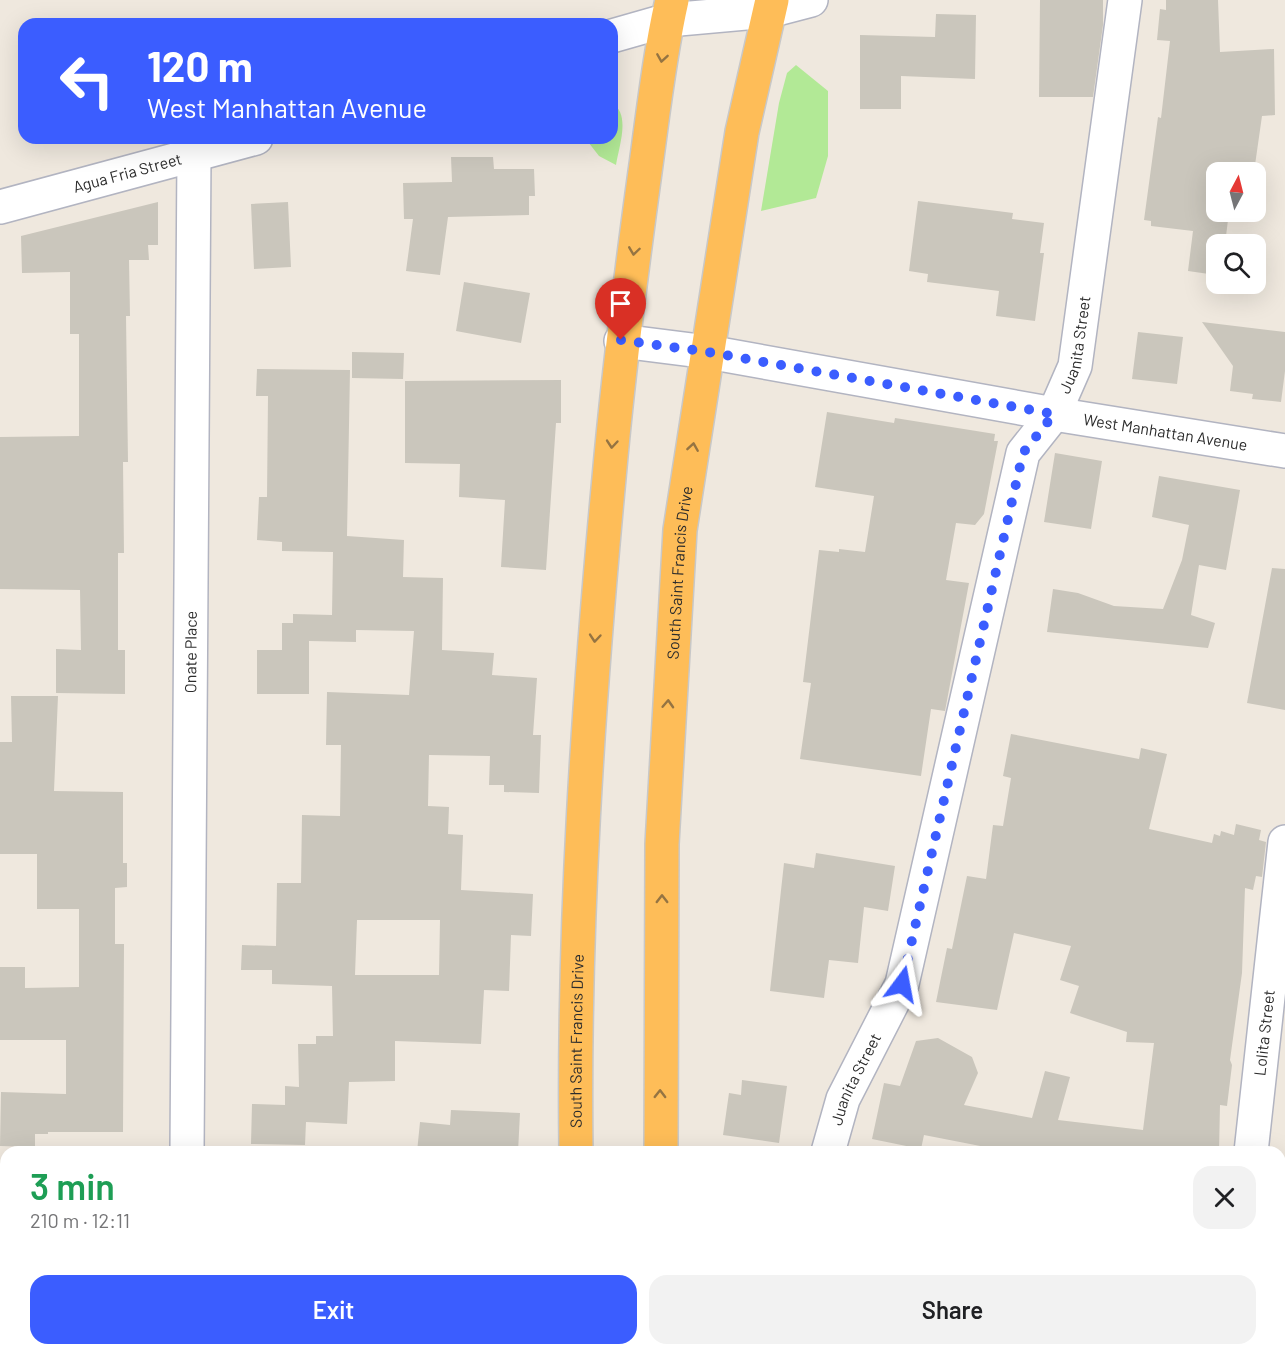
<!DOCTYPE html>
<html lang="en">
<head>
<meta charset="utf-8">
<style>
  body { margin:0; font-family:Barlow,sans-serif; background:#f2f2f2; color:#202124; height:100vh; display:flex; flex-direction:column; font-size:22px; white-space:nowrap }
  * { box-sizing:border-box; margin:0 }
  p { font-size:20px; color:#757577 }
  .icon { flex:none; width:33px; height:33px; fill:none; stroke:currentColor; stroke-width:2; stroke-linecap:round; stroke-linejoin:round }
  .map { position:relative; flex:1; overflow:hidden }
  .panel { position:absolute; left:0px; top:1146px; width:1286px; height:210px; display:flex; flex-direction:column; background:#fff; border-radius:18px 18px 0 0; box-shadow:0 6px 24px #0002 }
  .panel>* { flex:none }
  .top-card { position:absolute; left:18px; top:18px; width:600px; height:126px; border-radius:18px; box-shadow:0 6px 24px #0002; background:#3b5dff; color:#fff; overflow:hidden }
  .needle { width:39px; rotate:7deg }
  .tools { position:absolute; left:1206px; top:162px; display:grid; gap:12px }
  .tools a { display:grid; place-items:center; width:60px; height:60px; border-radius:12px; background:#fff; box-shadow:0 6px 24px #0002; font-size:30px }
  .pin { position:absolute; display:grid; place-items:center; width:51px; height:51px; color:#fff; margin:-62px -26px; border-radius:50% 50% 50% 0; rotate:-45deg; box-shadow:0 0 6px #0007 }
  .pin .icon { rotate:45deg }
  .me { position:absolute; width:66px; margin:-33px; rotate:13deg; stroke-linejoin:round; filter:drop-shadow(0 0 4px #0008) }
  .turn { display:flex; align-items:center; gap:21px; height:126px; padding:0 30px; font-size:27px }
  .turn .icon { width:78px; height:78px; stroke-width:2.5 }
  .turn b { display:block; font-size:42px; line-height:51px }
  .round { display:grid; place-items:center; flex:none; width:63px; height:63px; border-radius:18px; background:#f2f2f2 }
  .summary { display:flex; align-items:center; justify-content:space-between; height:102px; padding:0 30px }
  h1 { font-size:36px; font-weight:600; line-height:45px; color:#1e9e55 }
  .cta { display:flex; gap:12px; margin-top:auto; padding:12px 30px }
  .cta a { flex:1; height:69px; border-radius:18px; background:#3b5dff; color:#fff; font-size:24px; font-weight:600; line-height:69px; text-align:center }
  .cta a+a { background:#f2f2f2; color:#202124 }
  .map>svg:first-child { display:block }
</style>
</head>
<body>
<div class="map">
<svg width="1285" height="1356" viewBox="0 0 1285 1356">
  <rect width="100%" height="100%" fill="#efe8de"/>
  <path fill="#b2e996" d="M 796,65 L 828,91 L 828,156 L 816,198 L 761,211 L 779,103 L 787,73 Z
    M 612,103 C 631,114 619,146 616,165 L 599,156 L 585,138 L 612,138 Z"/>
  <path fill="#cac6bc" fill-rule="evenodd" d="M 1040,0 L 1103,0 L 1103,25 L 1093,97 L 1039,97 Z
    M 1166,0 L 1218,0 L 1220,52 L 1274,49 L 1275,115 L 1262,116 L 1254,172 L 1216,172 L 1216,212 L 1229,212 L 1225,244 L 1216,244 L 1216,275 L 1188,271 L 1193,231 L 1151,226 L 1151,221 L 1144,220 L 1158,117 L 1161,118 L 1170,41 L 1157,40 L 1160,9 L 1166,10 Z
    M 936,14 L 976,15 L 975,79 L 901,76 L 901,109 L 860,109 L 860,35 L 935,37 Z
    M 451,157 L 493,157 L 494,169 L 534,169 L 535,196 L 529,196 L 529,215 L 448,217 L 440,275 L 406,271 L 413,219 L 404,219 L 403,183 L 452,182 Z
    M 918,201 L 1013,213 L 1012,219 L 1044,223 L 1040,253 L 1044,253 L 1035,321 L 996,316 L 999,291 L 927,282 L 928,274 L 909,271 Z
    M 158,202 L 158,245 L 148,245 L 149,260 L 129,260 L 130,316 L 126,316 L 128,462 L 123,462 L 124,553 L 118,553 L 118,650 L 125,650 L 125,694 L 56,693 L 56,649 L 81,650 L 80,590 L 0,589 L 0,437 L 79,436 L 79,334 L 70,334 L 70,272 L 22,273 L 21,236 Z
    M 288,202 L 291,267 L 254,269 L 251,204 Z
    M 464,282 L 530,293 L 521,343 L 456,331 Z
    M 1202,322 L 1285,332 L 1285,371 L 1281,402 L 1252,399 L 1253,394 L 1230,391 L 1233,366 Z
    M 1138,332 L 1183,337 L 1177,384 L 1132,379 Z
    M 352,352 L 404,353 L 403,379 L 352,378 Z
    M 257,369 L 350,370 L 347,536 L 404,540 L 403,577 L 443,578 L 442,650 L 494,653 L 492,675 L 537,678 L 533,735 L 541,735 L 539,793 L 504,792 L 504,785 L 489,785 L 490,756 L 429,755 L 428,806 L 449,807 L 448,834 L 463,835 L 461,890 L 533,894 L 531,936 L 511,935 L 509,991 L 484,990 L 481,1044 L 395,1041 L 395,1081 L 349,1082 L 347,1124 L 306,1122 L 305,1145 L 251,1144 L 252,1104 L 285,1105 L 285,1086 L 299,1087 L 298,1044 L 316,1044 L 316,1036 L 333,1036 L 332,986 L 272,984 L 272,970 L 241,970 L 242,945 L 276,946 L 277,883 L 301,883 L 302,815 L 340,816 L 341,745 L 326,745 L 327,692 L 409,695 L 414,631 L 356,630 L 356,642 L 309,641 L 309,694 L 257,694 L 257,650 L 282,650 L 282,623 L 293,623 L 293,614 L 332,615 L 333,552 L 282,551 L 282,542 L 257,540 L 259,497 L 267,497 L 268,396 L 256,396 ZM 357,920 L 440,920 L 439,975 L 355,975 Z
    M 561,380 L 561,423 L 556,423 L 546,570 L 501,567 L 505,500 L 459,497 L 460,464 L 405,463 L 405,381 Z
    M 827,412 L 894,423 L 895,418 L 995,434 L 994,441 L 998,441 L 984,514 L 975,525 L 956,523 L 946,580 L 969,583 L 945,711 L 931,709 L 921,776 L 800,759 L 811,683 L 803,682 L 819,550 L 839,552 L 839,549 L 865,552 L 874,496 L 815,487 Z
    M 1055,453 L 1102,461 L 1091,529 L 1044,522 Z
    M 1159,476 L 1240,490 L 1226,570 L 1199,565 L 1191,615 L 1215,623 L 1208,648 L 1047,632 L 1053,589 L 1078,593 L 1114,606 L 1163,609 L 1182,560 L 1189,525 L 1152,517 Z
    M 1272,568 L 1285,569 L 1285,710 L 1247,703 Z
    M 11,696 L 58,696 L 54,791 L 123,792 L 123,863 L 127,863 L 127,887 L 115,888 L 115,944 L 124,944 L 123,1132 L 48,1132 L 48,1134 L 35,1134 L 35,1147 L 0,1146 L 1,1092 L 66,1094 L 66,1040 L 0,1040 L 0,967 L 25,967 L 25,988 L 79,987 L 79,909 L 37,909 L 37,854 L 0,854 L 0,742 L 12,742 Z
    M 1011,734 L 1139,759 L 1141,748 L 1167,754 L 1149,829 L 1212,843 L 1214,834 L 1220,836 L 1221,831 L 1234,835 L 1236,824 L 1261,830 L 1259,840 L 1266,842 L 1262,877 L 1256,876 L 1253,890 L 1245,888 L 1242,973 L 1230,1060 L 1232,1065 L 1227,1106 L 1220,1105 L 1219,1152 L 1011,1152 L 924,1135 L 921,1149 L 872,1139 L 884,1083 L 900,1086 L 916,1041 L 938,1038 L 972,1057 L 978,1073 L 964,1105 L 1032,1118 L 1045,1071 L 1070,1077 L 1058,1120 L 1143,1130 L 1154,1043 L 1126,1042 L 1127,1032 L 1070,1013 L 1079,986 L 1060,980 L 1071,946 L 1014,933 L 997,1010 L 936,1002 L 947,948 L 952,949 L 967,876 L 986,879 L 993,825 L 1003,826 L 1011,778 L 1003,776 Z
    M 816,853 L 895,866 L 888,911 L 864,907 L 858,963 L 829,960 L 824,998 L 770,991 L 784,863 L 814,868 Z
    M 742,1080 L 787,1086 L 779,1143 L 723,1135 L 729,1093 L 741,1095 Z
    M 451,1110 L 520,1113 L 518,1152 L 417,1152 L 420,1122 L 450,1125 Z"/>
  <g fill="none" stroke-linecap="round" stroke-linejoin="round">
    <g stroke="#b2b4c1" stroke-width="20">
      <path id="service" d="M 408,1356 L 408,1350"/>
    </g>
    <g stroke="#b2b4c1" stroke-width="36">
      <g id="minor">
        <path id="s1" d="M 621,341 L 708,352 L 1054,414 L 1285,451"/>
        <path id="s2" d="M 187,1152 L 194,154"/>
        <path id="s3" d="M 828,1152 L 843,1099 L 902,984 L 1023,453 L 1054,414 L 1075,366 L 1125,0"/>
        <path id="s4" d="M 1251,1152 L 1285,842"/>
        <path d="M 185,1356 L 185,1350"/>
        <path d="M 799,1356 L 800,1350"/>
        <path d="M 1228,1356 L 1229,1350"/>
      </g>
    </g>
    <g stroke="#b2b4c1" stroke-width="36">
      <g id="tertiary">
        <path d="M 612,36 L 668,20 L 769,11 L 811,0"/>
        <path id="s5" d="M 0,207 L 256,138"/>
      </g>
    </g>
    <g stroke="#c8c8c8" stroke-width="36">
      <g id="trunk">
        <path id="s6" d="M 576,1152 C 573,926 588,703 609,478 C 618,376 631,274 645,172 C 653,115 659,57 672,0"/>
        <path id="s7" d="M 661,1152 L 662,844 L 680,530 L 742,132 L 772,0"/>
        <path d="M 579,1350 L 579,1356"/>
        <path d="M 670,1350 L 671,1356"/>
      </g>
    </g>
    <use href="#service" stroke="#fff" stroke-width="16"/>
    <use href="#minor" stroke="#fff" stroke-width="33"/>
    <use href="#tertiary" stroke="#fff" stroke-width="33"/>
    <use href="#trunk" stroke="#febd58" stroke-width="33"/>
  </g>
  <defs><path id="oneway-chevron" d="M-2-3.5L2.5 0L-2 3.5" fill="none" stroke-width="1.6" stroke-linecap="round" stroke-linejoin="round" transform="scale(1.5)"/></defs>
  <g stroke="#957442">
    <use href="#oneway-chevron" transform="translate(662 58) rotate(99)"/>
    <use href="#oneway-chevron" transform="translate(634 251) rotate(98)"/>
    <use href="#oneway-chevron" transform="translate(612 444) rotate(95)"/>
    <use href="#oneway-chevron" transform="translate(693 447) rotate(-81)"/>
    <use href="#oneway-chevron" transform="translate(595 638) rotate(95)"/>
    <use href="#oneway-chevron" transform="translate(668 704) rotate(-87)"/>
    <use href="#oneway-chevron" transform="translate(662 899) rotate(-90)"/>
    <use href="#oneway-chevron" transform="translate(660 1094) rotate(-89)"/>
  </g>
  <g fill="none" stroke-linecap="round" stroke-linejoin="round">
    <path stroke="#3b5dff" stroke-width="10" stroke-dasharray="0 18" d="M 621,340 L 708,352 L 1054,414 L 1023,453 L 902,984"/>
  </g>
  <g text-anchor="middle" stroke-width="4.5" stroke-linejoin="round" paint-order="stroke">
    <g font-size="16" fill="#2c2c2c" stroke="#fff">
      <text dy="6" stroke="none"><textPath href="#s5" startOffset="132">Agua Fria Street</textPath></text>
      <text dy="6" stroke="none"><textPath href="#s3" startOffset="852">Juanita Street</textPath></text>
      <text dy="6" stroke="none"><textPath href="#s1" startOffset="552">West Manhattan Avenue</textPath></text>
      <text dy="6" stroke="none"><textPath href="#s7" startOffset="580">South Saint Francis Drive</textPath></text>
      <text dy="6" stroke="none"><textPath href="#s2" startOffset="500">Onate Place</textPath></text>
      <text dy="6" stroke="none"><textPath href="#s4" startOffset="120">Lolita Street</textPath></text>
      <text dy="6" stroke="none"><textPath href="#s6" startOffset="111">South Saint Francis Drive</textPath></text>
      <text dy="6" stroke="none"><textPath href="#s3" startOffset="78">Juanita Street</textPath></text>
    </g>
  </g>
</svg>
<div class="tools">
<a><svg class="needle" viewBox="-14 -14 28 28"><path d="M0-13l5 13h-10z" fill="#e53935"/><path d="M0 13l5-13h-10z" fill="#757577"/></svg></a>
<a><svg class="icon" aria-label="search" viewBox="0 0 24 24"><circle cx="10" cy="10" r="6"/><path d="M15 15l6 6"/></svg></a>
</div>
<div class="pin" style="left:621px;top:340px;background:#d93025"><svg class="icon" aria-label="arrive" viewBox="0 0 24 24"><path d="M6 21V4h12l-3 4 3 4H6"/></svg></div>
<svg class="me" style="left:902px;top:984px" viewBox="-20 -20 40 40"><path d="M0-17L14 15 0 8-14 15z" fill="#3b5dff" stroke="#fff" stroke-width="4"/></svg>
<div class="top-card">
<div class="turn"><svg class="icon" aria-label="left" viewBox="0 0 24 24"><path d="M17 20v-9H6M10 6l-5 5 5 5"/></svg><div><b>120 m</b>West Manhattan Avenue</div></div>
</div>
<section class="panel">
<div class="summary"><div><h1>3 min</h1><p>210 m · 12:11</p></div><a class="round"><svg class="icon" aria-label="close" viewBox="0 0 24 24"><path d="M6 6l12 12M18 6L6 18"/></svg></a></div>
<div class="cta"><a>Exit</a><a>Share</a></div>
</section>
</div>
</body>
</html>
